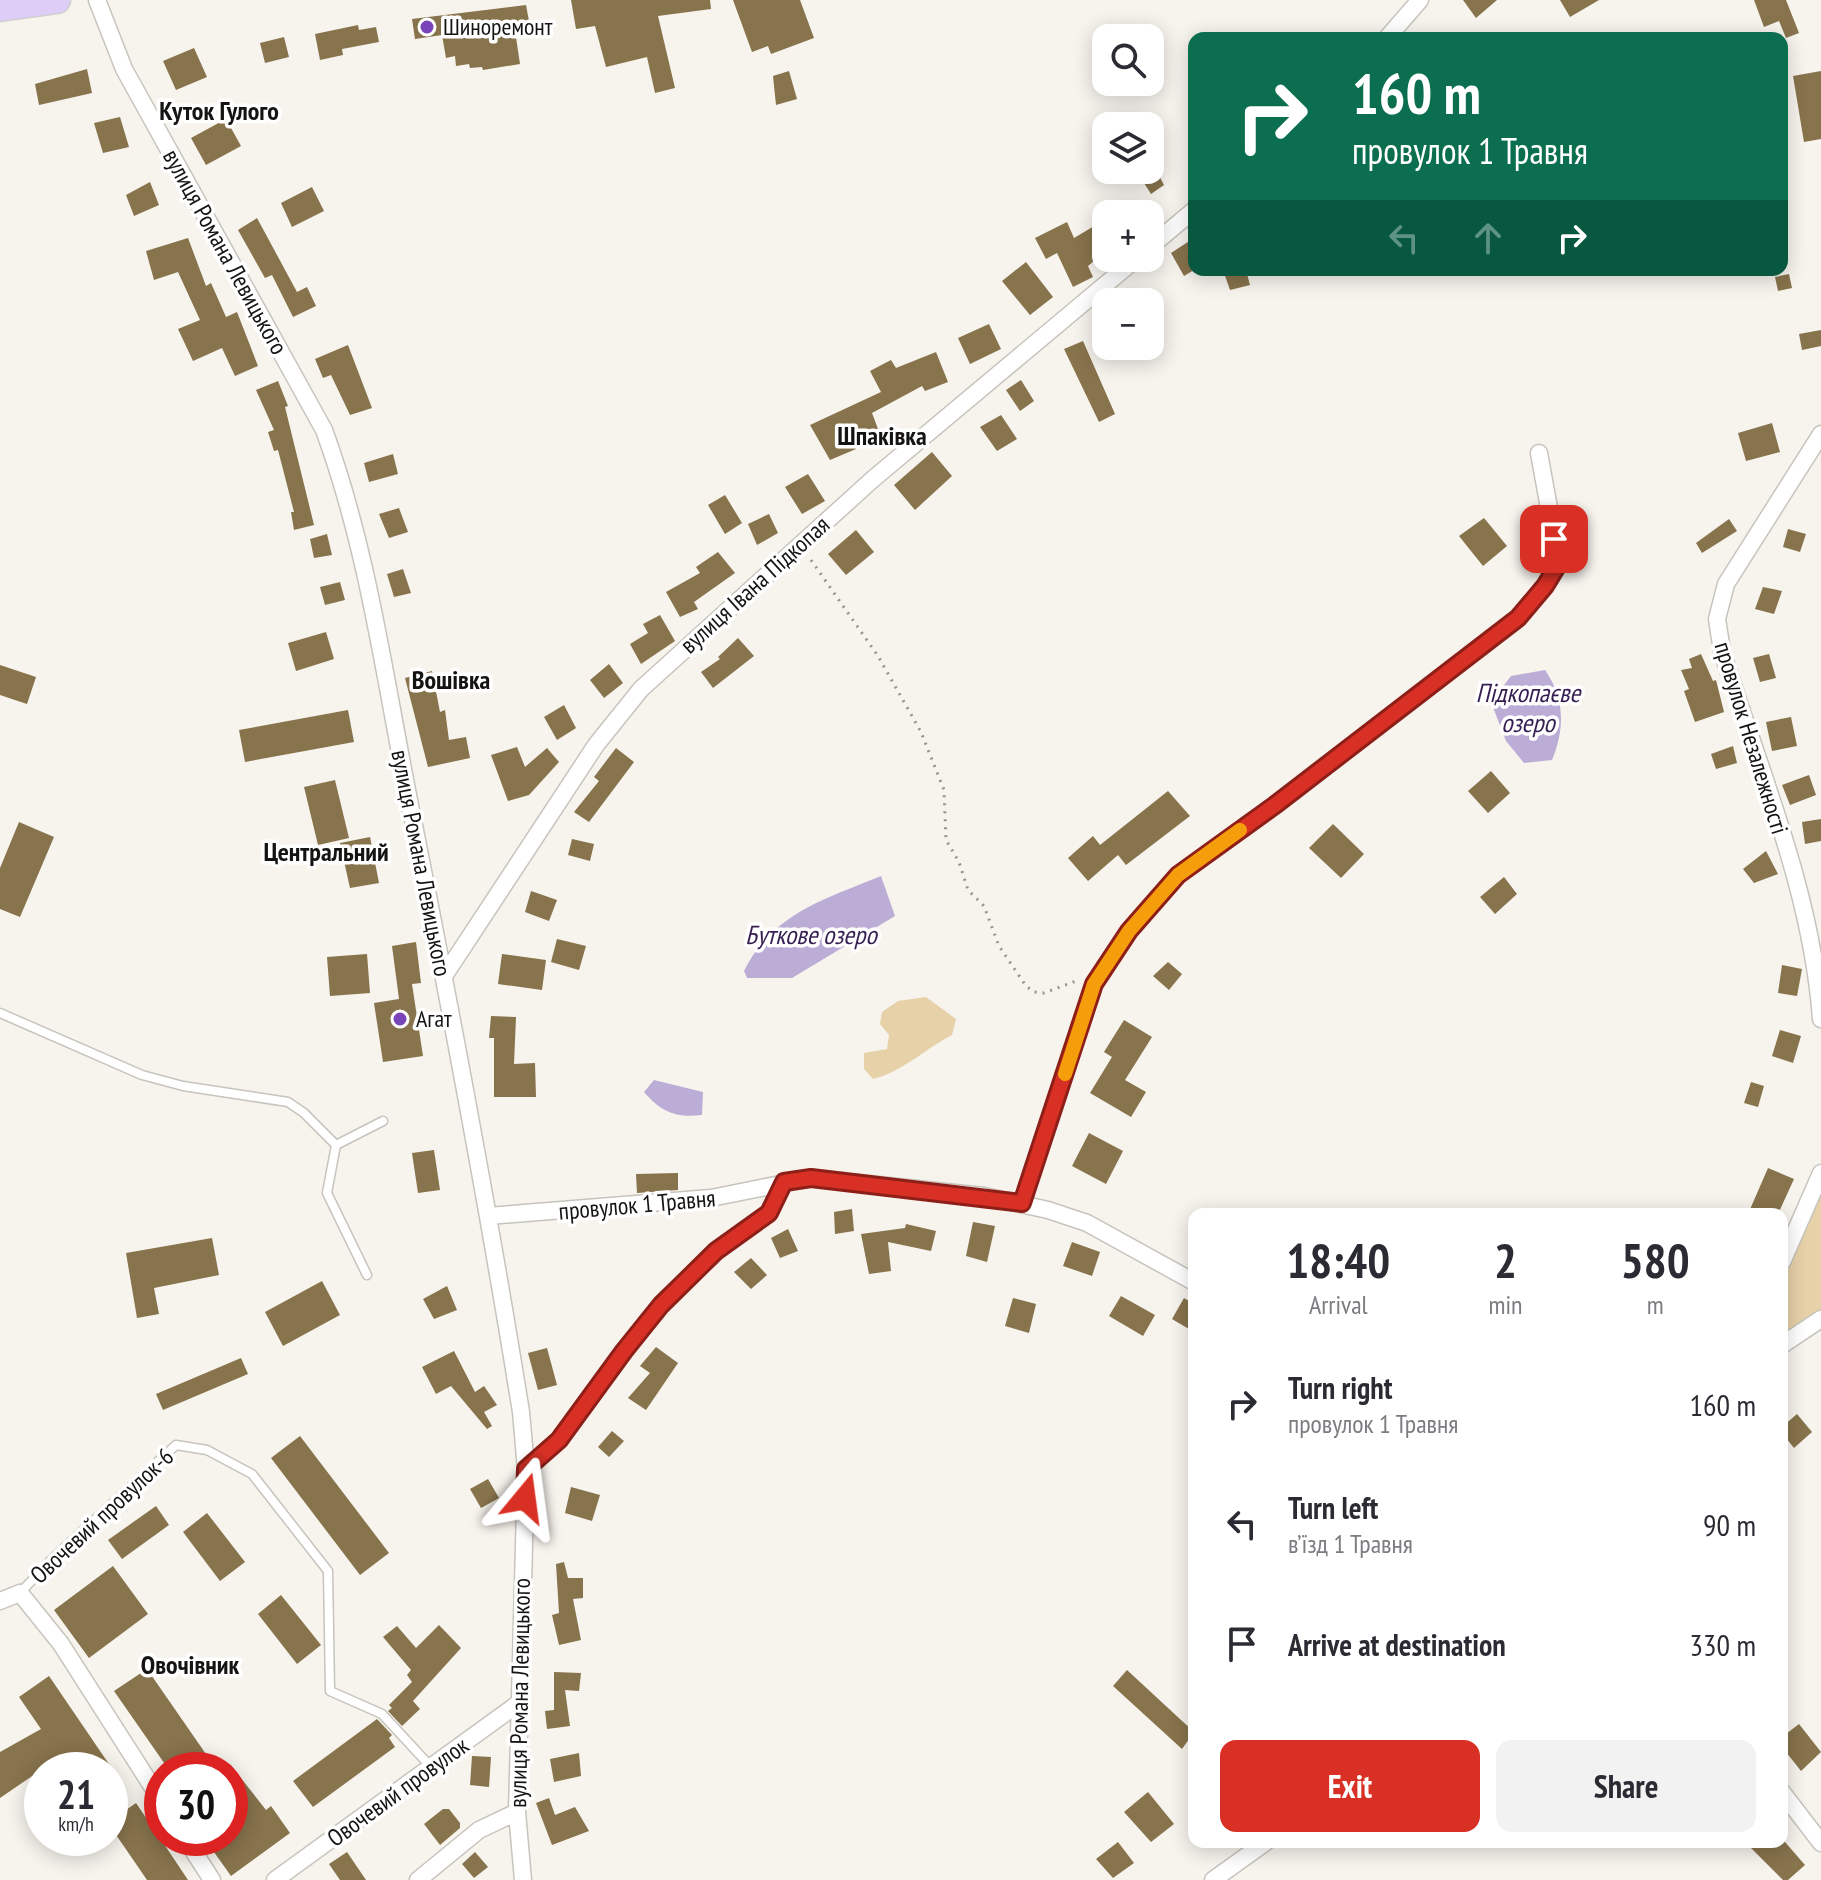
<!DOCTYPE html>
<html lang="en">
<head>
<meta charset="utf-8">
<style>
  body { margin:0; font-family:"PT Sans Narrow",sans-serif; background:#f2f2f3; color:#2b2b33; height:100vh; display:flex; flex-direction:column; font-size:30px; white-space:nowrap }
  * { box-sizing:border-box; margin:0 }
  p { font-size:26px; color:#7c7c81 }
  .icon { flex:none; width:44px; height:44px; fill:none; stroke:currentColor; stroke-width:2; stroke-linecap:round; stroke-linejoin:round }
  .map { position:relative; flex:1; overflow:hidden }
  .details { position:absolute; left:1188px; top:1208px; width:600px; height:640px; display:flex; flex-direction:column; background:#fff; border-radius:16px; box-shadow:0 4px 20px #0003 }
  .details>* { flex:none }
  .hud { position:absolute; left:1188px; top:32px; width:600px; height:244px; border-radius:16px; box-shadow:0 4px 20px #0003; background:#0b6e4f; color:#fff; overflow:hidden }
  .tools { position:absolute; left:1092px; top:24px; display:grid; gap:16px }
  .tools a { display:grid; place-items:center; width:72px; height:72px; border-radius:16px; background:#fff; box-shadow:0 4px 20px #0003; font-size:40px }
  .speed { position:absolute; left:24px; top:1752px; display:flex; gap:16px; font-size:40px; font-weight:700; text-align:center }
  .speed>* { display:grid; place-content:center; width:104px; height:104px; border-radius:50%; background:#fff; box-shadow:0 4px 20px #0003; line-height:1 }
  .speed small { font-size:20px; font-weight:400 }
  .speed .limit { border:12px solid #d22; background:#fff; color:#111 }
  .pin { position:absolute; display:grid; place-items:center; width:68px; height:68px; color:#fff; margin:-34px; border-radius:16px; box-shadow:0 4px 12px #0006 }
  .me { position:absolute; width:88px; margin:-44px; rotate:16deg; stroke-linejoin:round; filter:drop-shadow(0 0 6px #0008) }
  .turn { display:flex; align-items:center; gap:28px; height:168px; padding:0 32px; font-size:36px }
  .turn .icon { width:104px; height:104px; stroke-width:2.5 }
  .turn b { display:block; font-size:56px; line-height:68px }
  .lanes { display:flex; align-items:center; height:76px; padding:0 32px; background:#0003; justify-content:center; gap:40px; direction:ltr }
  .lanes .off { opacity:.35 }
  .eta { display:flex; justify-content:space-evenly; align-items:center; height:136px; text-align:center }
  .eta b { font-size:48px; font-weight:600; line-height:56px }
  .primary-button { display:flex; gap:16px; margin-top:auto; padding:16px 32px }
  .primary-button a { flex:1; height:92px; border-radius:16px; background:#d93025; color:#fff; font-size:32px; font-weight:600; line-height:92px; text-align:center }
  .primary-button a+a { background:#f2f2f3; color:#2b2b33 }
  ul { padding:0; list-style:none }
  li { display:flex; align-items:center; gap:24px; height:120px; padding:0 32px }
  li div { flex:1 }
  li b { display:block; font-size:30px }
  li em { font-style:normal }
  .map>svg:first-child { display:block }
</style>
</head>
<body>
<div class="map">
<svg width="1821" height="1880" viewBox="0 0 1821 1880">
  <rect width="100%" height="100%" fill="#f7f3ed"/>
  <path fill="#e7d1a9" d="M 926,997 L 956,1019 L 952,1035 C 925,1049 902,1072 873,1079 L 864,1069 L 864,1053 L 887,1049 L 889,1035 L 880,1024 L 882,1012 L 898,1001 Z
    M 1821,1173 L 1821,1319 L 1782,1345 L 1782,1262 Z"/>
  <path fill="#bcadd6" d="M 1545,670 C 1565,699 1565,728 1552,760 L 1524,763 L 1506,741 L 1491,702 L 1511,676 Z
    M 881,876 L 895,916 L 792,978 L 747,978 L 744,971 C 773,913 825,899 881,876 Z
    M 654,1080 L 703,1092 L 702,1115 C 676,1118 661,1112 644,1092 Z"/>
  <path fill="#87734c" d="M 571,0 L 710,0 L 711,9 L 658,16 L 675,88 L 655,93 L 647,57 L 606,67 L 595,26 L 576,29 Z
    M 733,0 L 800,0 L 814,38 L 771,54 L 768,46 L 752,52 Z
    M 1463,0 L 1497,0 L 1476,18 Z
    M 1560,0 L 1599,0 L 1570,17 Z
    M 1754,0 L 1786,0 L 1799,33 L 1786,38 L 1779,21 L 1764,27 Z
    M 526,5 L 529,21 L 514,24 L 520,64 L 483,70 L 482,67 L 470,68 L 469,64 L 456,66 L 455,56 L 446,58 L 442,35 L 415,39 L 412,19 Z
    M 358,25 L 359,30 L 376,27 L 379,42 L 342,49 L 343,55 L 320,60 L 315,34 Z
    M 284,37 L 289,57 L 265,63 L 260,43 Z
    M 194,48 L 207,77 L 176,90 L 163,61 Z
    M 87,69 L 92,93 L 39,105 L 35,84 Z
    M 789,71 L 797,99 L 776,105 L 773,76 Z
    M 1821,71 L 1821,139 L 1804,142 L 1793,76 Z
    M 120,117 L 129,147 L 103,153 L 94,123 Z
    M 226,119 L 241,146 L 206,165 L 191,138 Z
    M 1154,166 L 1164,185 L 1151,194 L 1139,175 Z
    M 150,182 L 159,205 L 134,216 L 126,195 Z
    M 312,187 L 324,211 L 292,227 L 281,203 Z
    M 257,218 L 297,292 L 307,287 L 316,306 L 293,317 L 272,275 L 265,278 L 238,230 Z
    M 1106,219 L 1106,251 L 1088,266 L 1093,277 L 1073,287 L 1057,253 L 1046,259 L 1035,238 L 1067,222 L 1074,238 Z
    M 188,238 L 206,286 L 211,283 L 226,317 L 237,312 L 258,366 L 235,376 L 222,348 L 193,361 L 178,329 L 200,320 L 178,272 L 154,280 L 146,251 Z
    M 1194,238 L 1194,270 L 1184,276 L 1171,253 Z
    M 1026,262 L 1053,297 L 1030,315 L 1002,281 Z
    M 1223,270 L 1246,270 L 1250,285 L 1230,290 Z
    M 1789,274 L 1792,288 L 1778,291 L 1775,277 Z
    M 989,324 L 1001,349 L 970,364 L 958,338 Z
    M 1821,330 L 1821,346 L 1802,350 L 1799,334 Z
    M 1083,341 L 1115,414 L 1099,422 L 1064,349 Z
    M 348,345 L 372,408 L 350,415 L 331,375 L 323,378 L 315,359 Z
    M 936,352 L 948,382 L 925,391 L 922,386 L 872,413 L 878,429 L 851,440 L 856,449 L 830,460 L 810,425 L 881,392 L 870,371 L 891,360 L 896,368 Z
    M 1021,380 L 1034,401 L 1020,411 L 1006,390 Z
    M 278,381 L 288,406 L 285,407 L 314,525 L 294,530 L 291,512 L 294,512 L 278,450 L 274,451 L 268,432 L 274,430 L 256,390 Z
    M 1001,415 L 1017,439 L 997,451 L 980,427 Z
    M 1772,423 L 1780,452 L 1746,461 L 1738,433 Z
    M 932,452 L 952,476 L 915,510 L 894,485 Z
    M 393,454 L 398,474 L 369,482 L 364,463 Z
    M 808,474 L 825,501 L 802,514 L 785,487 Z
    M 725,495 L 742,523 L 725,534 L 708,505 Z
    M 399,508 L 408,532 L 389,538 L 379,514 Z
    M 769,514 L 778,533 L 757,545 L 748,524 Z
    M 1484,518 L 1507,546 L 1483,566 L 1459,536 Z
    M 1729,519 L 1737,531 L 1702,553 L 1696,543 Z
    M 1788,529 L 1806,534 L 1800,552 L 1783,547 Z
    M 856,530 L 874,552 L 846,575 L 828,554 Z
    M 327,534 L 332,555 L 314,558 L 310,539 Z
    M 718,552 L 735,573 L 694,602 L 698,609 L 680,617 L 666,592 L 700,573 L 696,567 Z
    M 403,569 L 411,593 L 394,597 L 387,574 Z
    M 340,582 L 345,600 L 325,605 L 320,587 Z
    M 1763,587 L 1782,591 L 1774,614 L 1755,609 Z
    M 660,615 L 675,641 L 641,664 L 630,644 L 648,633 L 643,624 Z
    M 326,632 L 334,659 L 296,671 L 288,643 Z
    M 738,638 L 754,656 L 713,688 L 701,672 L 720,659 L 718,657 Z
    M 1701,654 L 1713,681 L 1716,680 L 1724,712 L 1695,722 L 1684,691 L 1689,689 L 1681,670 L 1692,668 L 1689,659 Z
    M 1769,654 L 1776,678 L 1760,682 L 1753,658 Z
    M 609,664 L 623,683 L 604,698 L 590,680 Z
    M 0,665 L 36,677 L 27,704 L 0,695 Z
    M 432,671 L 440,712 L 445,710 L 449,740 L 466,737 L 470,758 L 428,767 L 405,678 Z
    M 564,705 L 576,728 L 557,740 L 544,717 Z
    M 348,710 L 354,742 L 245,762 L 239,730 Z
    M 1791,717 L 1797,746 L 1772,751 L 1766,722 Z
    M 1733,746 L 1737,763 L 1716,769 L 1711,754 Z
    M 517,747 L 525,767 L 547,748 L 559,762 L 529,795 L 508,801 L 491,755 Z
    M 616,748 L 634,762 L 589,822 L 574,812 L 599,781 L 594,777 Z
    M 1491,771 L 1510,793 L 1488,813 L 1468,791 Z
    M 1809,775 L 1816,795 L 1790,805 L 1782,785 Z
    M 335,780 L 349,838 L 318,845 L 304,787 Z
    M 1168,791 L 1190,816 L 1126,865 L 1118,855 L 1088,881 L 1068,858 L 1093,836 L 1100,845 Z
    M 1821,819 L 1821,841 L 1805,844 L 1802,822 Z
    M 19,822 L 54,837 L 20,917 L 0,909 L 0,868 Z
    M 1333,824 L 1364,854 L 1341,878 L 1309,848 Z
    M 370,837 L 379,883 L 350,888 L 340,843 Z
    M 572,839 L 594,844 L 590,861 L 568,855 Z
    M 1766,851 L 1778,874 L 1754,883 L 1743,869 Z
    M 1504,877 L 1517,894 L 1495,914 L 1480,897 Z
    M 531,891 L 557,900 L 549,921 L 525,912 Z
    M 557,939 L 586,946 L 579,970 L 551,962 Z
    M 416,942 L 421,983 L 412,984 L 423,1056 L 383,1062 L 374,1003 L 399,999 L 392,946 Z
    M 367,954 L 370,993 L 330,996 L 327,957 Z
    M 502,954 L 546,960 L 542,990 L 498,984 Z
    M 1168,962 L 1182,974 L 1169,990 L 1153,976 Z
    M 1782,965 L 1802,969 L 1797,996 L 1778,993 Z
    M 491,1016 L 516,1017 L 514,1064 L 535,1063 L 536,1097 L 494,1097 L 494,1038 L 489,1038 Z
    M 1124,1020 L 1152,1037 L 1125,1080 L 1146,1092 L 1131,1117 L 1090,1093 L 1112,1057 L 1104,1052 Z
    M 1780,1030 L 1801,1036 L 1793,1063 L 1772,1056 Z
    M 1751,1082 L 1764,1086 L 1758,1107 L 1744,1103 Z
    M 1089,1133 L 1123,1151 L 1106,1184 L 1072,1166 Z
    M 434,1150 L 440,1190 L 418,1193 L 412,1153 Z
    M 1768,1168 L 1794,1179 L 1778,1214 L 1748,1214 Z
    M 678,1173 L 678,1190 L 637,1193 L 636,1174 Z
    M 852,1209 L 854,1231 L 835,1234 L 834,1212 Z
    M 973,1222 L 995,1226 L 987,1262 L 966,1256 Z
    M 906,1224 L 936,1231 L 931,1251 L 888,1242 L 891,1271 L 869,1274 L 861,1234 L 905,1228 Z
    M 788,1229 L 798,1251 L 780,1258 L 771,1238 Z
    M 212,1238 L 219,1275 L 154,1288 L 159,1314 L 137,1318 L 126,1253 Z
    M 1072,1242 L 1100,1252 L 1092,1276 L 1063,1266 Z
    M 751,1258 L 767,1275 L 751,1289 L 734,1272 Z
    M 322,1281 L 340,1315 L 283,1346 L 265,1312 Z
    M 447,1286 L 457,1310 L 434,1319 L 423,1299 Z
    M 1121,1296 L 1155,1315 L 1143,1336 L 1109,1316 Z
    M 1013,1298 L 1036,1304 L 1029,1333 L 1005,1326 Z
    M 1184,1298 L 1194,1304 L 1194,1332 L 1172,1319 Z
    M 656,1347 L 678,1363 L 646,1410 L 628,1398 L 650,1373 L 640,1366 Z
    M 547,1348 L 557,1385 L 538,1390 L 528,1353 Z
    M 454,1351 L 475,1392 L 484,1386 L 497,1405 L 484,1412 L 492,1426 L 487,1429 L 451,1386 L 436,1394 L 422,1367 Z
    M 241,1358 L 248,1374 L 163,1410 L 156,1394 Z
    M 1797,1414 L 1812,1432 L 1794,1448 L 1782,1433 L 1782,1427 Z
    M 612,1431 L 624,1441 L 609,1457 L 598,1447 Z
    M 300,1436 L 389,1553 L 360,1575 L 271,1458 Z
    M 488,1479 L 499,1498 L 481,1508 L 470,1489 Z
    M 571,1487 L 600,1495 L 592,1521 L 565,1513 Z
    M 156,1506 L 169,1525 L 122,1559 L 108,1540 Z
    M 207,1513 L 245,1562 L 220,1581 L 183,1532 Z
    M 564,1562 L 568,1578 L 583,1578 L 583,1598 L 573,1599 L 581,1640 L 559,1645 L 552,1615 L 559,1613 L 556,1564 Z
    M 113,1566 L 148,1614 L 89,1658 L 54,1610 Z
    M 281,1595 L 321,1645 L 297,1664 L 258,1614 Z
    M 439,1625 L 461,1648 L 413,1701 L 420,1709 L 402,1726 L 388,1711 L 392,1708 L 389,1705 L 412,1682 L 407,1675 L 411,1670 L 383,1637 L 397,1626 L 416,1648 Z
    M 147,1669 L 217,1770 L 169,1770 L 114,1691 Z
    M 1127,1670 L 1194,1732 L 1182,1749 L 1113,1686 Z
    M 554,1672 L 581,1673 L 579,1691 L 565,1690 L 570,1726 L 547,1729 L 545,1711 L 554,1710 Z
    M 49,1676 L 113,1770 L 69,1770 L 60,1757 L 0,1798 L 0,1752 L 41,1729 L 19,1697 Z
    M 377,1719 L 392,1735 L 389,1738 L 395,1747 L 313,1807 L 293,1781 Z
    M 1799,1724 L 1821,1752 L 1801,1771 L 1782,1747 L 1782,1737 Z
    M 579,1753 L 581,1776 L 554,1782 L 550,1759 Z
    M 472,1756 L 491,1757 L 489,1787 L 470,1785 Z
    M 230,1764 L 266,1810 L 271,1806 L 290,1833 L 231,1876 L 204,1838 L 230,1838 Z
    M 1148,1792 L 1174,1824 L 1151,1842 L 1124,1812 Z
    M 549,1798 L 555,1815 L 575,1807 L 589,1831 L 552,1845 L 536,1803 Z
    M 136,1803 L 162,1841 L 188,1880 L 147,1880 L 110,1826 L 110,1821 Z
    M 443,1809 L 449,1809 L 460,1823 L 460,1828 L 440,1845 L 424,1824 Z
    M 1118,1842 L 1134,1863 L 1113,1878 L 1096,1859 Z
    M 1745,1842 L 1785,1842 L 1805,1865 L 1788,1880 L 1783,1880 Z
    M 347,1852 L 366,1880 L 340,1880 L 329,1864 Z
    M 475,1852 L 488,1867 L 474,1878 L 462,1864 Z"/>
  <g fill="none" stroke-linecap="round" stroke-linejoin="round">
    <g stroke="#c7c4bd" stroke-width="11">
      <path id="service" d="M 0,1013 L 142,1075 L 183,1086 L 288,1102 L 304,1113 L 336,1145 L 383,1121
        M 336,1145 L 327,1193 L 367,1275
        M 20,1593 L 51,1560 L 176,1445 L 207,1450 L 252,1474 L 328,1571 L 330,1691 L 382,1714 L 432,1768"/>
    </g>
    <g stroke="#c7c4bd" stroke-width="19">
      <path id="minor" d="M 97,0 L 124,69 L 324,430 C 367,547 384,673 408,795 C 449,1000 488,1206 521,1412 L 526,1469 L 517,1812 L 523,1880
        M 1387,38 L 1420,0
        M 1150,247 L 1194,210
        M 1821,434 L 1726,584 L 1717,619 L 1722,651 C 1760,772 1812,892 1821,1019
        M 444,976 L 596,745 L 641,689 L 873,479 L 1137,258
        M 1022,1203 L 1094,984 L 1129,931 L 1178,875 L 1275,805 L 1518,618 L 1545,586 L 1559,563 L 1539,453
        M 488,1216 L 711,1198 L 811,1178 L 984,1196 L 1048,1210 L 1087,1223 L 1194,1282
        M 1782,1262 L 1821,1173
        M 1782,1345 L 1821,1319
        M 526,1469 L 559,1440 L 624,1351 L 661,1305 L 716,1251 L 769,1213 L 784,1182
        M 0,1601 L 20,1593 L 61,1644 L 162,1802
        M 1782,1792 L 1821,1843
        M 185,1838 L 212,1880
        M 275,1880 L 519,1703
        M 418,1880 L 479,1830 L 517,1812
        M 1213,1880 L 1266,1842"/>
    </g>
    <g stroke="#d0d0d0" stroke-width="29">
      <path id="primary" d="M 0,8 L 57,0"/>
    </g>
    <path stroke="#96948f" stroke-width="3" stroke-dasharray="2 6" stroke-linecap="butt" d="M 811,560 L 878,656 L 921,732 L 944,790 L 946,840 L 959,862 L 968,890 L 984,906 L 999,946 L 1026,986 L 1034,992 L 1044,993 L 1076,981"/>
    <use href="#service" stroke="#fff" stroke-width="8"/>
    <use href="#minor" stroke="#fff" stroke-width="16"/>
    <use href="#primary" stroke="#ddcdf7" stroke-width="26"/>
  </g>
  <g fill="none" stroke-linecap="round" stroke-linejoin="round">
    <g stroke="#8d1f18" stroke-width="20">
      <path id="route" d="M 525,1498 L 526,1469 L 559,1440 L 624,1351 L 661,1305 L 716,1251 L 769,1213 L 784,1182 L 811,1178 L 1022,1203 L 1094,984 L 1129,931 L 1178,875 L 1275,805 L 1518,618 L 1545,586 L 1559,563 L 1554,539"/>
    </g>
    <use href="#route" stroke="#d93025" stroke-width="14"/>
    <path stroke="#f59e0b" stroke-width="14" d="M 1065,1074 L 1094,984 L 1129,931 L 1178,875 L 1240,830"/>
  </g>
  <g fill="#7943ba" stroke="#fff" stroke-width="3">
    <circle cx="427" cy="27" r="8"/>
    <circle cx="400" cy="1019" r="8"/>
  </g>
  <g text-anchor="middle" stroke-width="7" stroke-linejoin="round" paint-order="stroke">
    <g font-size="24" fill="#151412" stroke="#fff" text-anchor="start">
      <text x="443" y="35">Шиноремонт</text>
      <text x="416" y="1027">Агат</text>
    </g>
    <g font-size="24" fill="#151412" stroke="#fff">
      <text transform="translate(225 252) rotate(61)" y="8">вулиця Романа Левицького</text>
      <text transform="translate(755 585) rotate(-42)" y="8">вулиця Івана Підкопая</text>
      <text transform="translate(1751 738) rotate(73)" y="8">провулок Незалежності</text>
      <text transform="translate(421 863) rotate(79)" y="8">вулиця Романа Левицького</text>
      <text transform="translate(637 1205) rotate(-5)" y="8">провулок 1 Травня</text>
      <text transform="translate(102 1516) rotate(-43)" y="8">Овочевий провулок-6</text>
      <text transform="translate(520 1693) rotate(-89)" y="8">вулиця Романа Левицького</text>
      <text transform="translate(398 1792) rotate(-36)" y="8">Овочевий провулок</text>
    </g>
    <g font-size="26" font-weight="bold" fill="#151412" stroke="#fff">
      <text x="219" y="120">Куток Гулого</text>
      <text x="882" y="445">Шпаківка</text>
      <text x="451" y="689">Вошівка</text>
      <text x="326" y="861">Центральний</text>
      <text x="190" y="1674">Овочівник</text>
    </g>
    <g font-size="26" font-style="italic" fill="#351e51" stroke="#fff">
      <text x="1528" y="702">Підкопаєве<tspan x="1528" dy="30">озеро</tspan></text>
      <text x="811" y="944">Буткове озеро</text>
    </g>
  </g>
</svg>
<div class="tools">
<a><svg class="icon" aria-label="search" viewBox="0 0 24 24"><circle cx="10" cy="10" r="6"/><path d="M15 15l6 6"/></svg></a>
<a><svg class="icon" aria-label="layers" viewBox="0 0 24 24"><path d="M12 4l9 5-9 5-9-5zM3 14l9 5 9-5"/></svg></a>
<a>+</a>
<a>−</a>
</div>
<div class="speed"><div>21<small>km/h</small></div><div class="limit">30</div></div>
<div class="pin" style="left:1554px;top:539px;background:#d93025"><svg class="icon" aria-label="arrive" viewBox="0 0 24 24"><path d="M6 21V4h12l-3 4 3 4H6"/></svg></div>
<svg class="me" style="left:525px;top:1498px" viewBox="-20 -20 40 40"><path d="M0-17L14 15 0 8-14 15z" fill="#d93025" stroke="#fff" stroke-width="4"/></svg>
<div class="hud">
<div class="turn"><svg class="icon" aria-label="right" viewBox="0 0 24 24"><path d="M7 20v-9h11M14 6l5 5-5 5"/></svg><div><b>160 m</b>провулок 1 Травня</div></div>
<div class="lanes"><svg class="icon off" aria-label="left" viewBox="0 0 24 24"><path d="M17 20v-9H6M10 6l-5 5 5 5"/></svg><svg class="icon off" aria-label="ahead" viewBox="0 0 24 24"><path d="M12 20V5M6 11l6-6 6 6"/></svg><svg class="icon" aria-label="right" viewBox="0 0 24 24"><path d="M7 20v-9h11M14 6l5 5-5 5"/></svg></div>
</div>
<section class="details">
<div class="eta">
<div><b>18:40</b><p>Arrival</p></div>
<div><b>2</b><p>min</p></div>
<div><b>580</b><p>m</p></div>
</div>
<ul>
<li><svg class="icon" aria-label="right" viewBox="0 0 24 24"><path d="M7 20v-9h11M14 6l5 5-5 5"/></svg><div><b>Turn right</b><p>провулок 1 Травня</p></div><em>160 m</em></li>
<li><svg class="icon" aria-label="left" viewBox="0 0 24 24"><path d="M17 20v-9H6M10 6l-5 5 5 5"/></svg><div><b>Turn left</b><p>в’їзд 1 Травня</p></div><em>90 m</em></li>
<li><svg class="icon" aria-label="arrive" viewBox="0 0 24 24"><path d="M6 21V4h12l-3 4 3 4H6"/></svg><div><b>Arrive at destination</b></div><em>330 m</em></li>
</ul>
<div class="primary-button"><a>Exit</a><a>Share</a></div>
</section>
</div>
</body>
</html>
